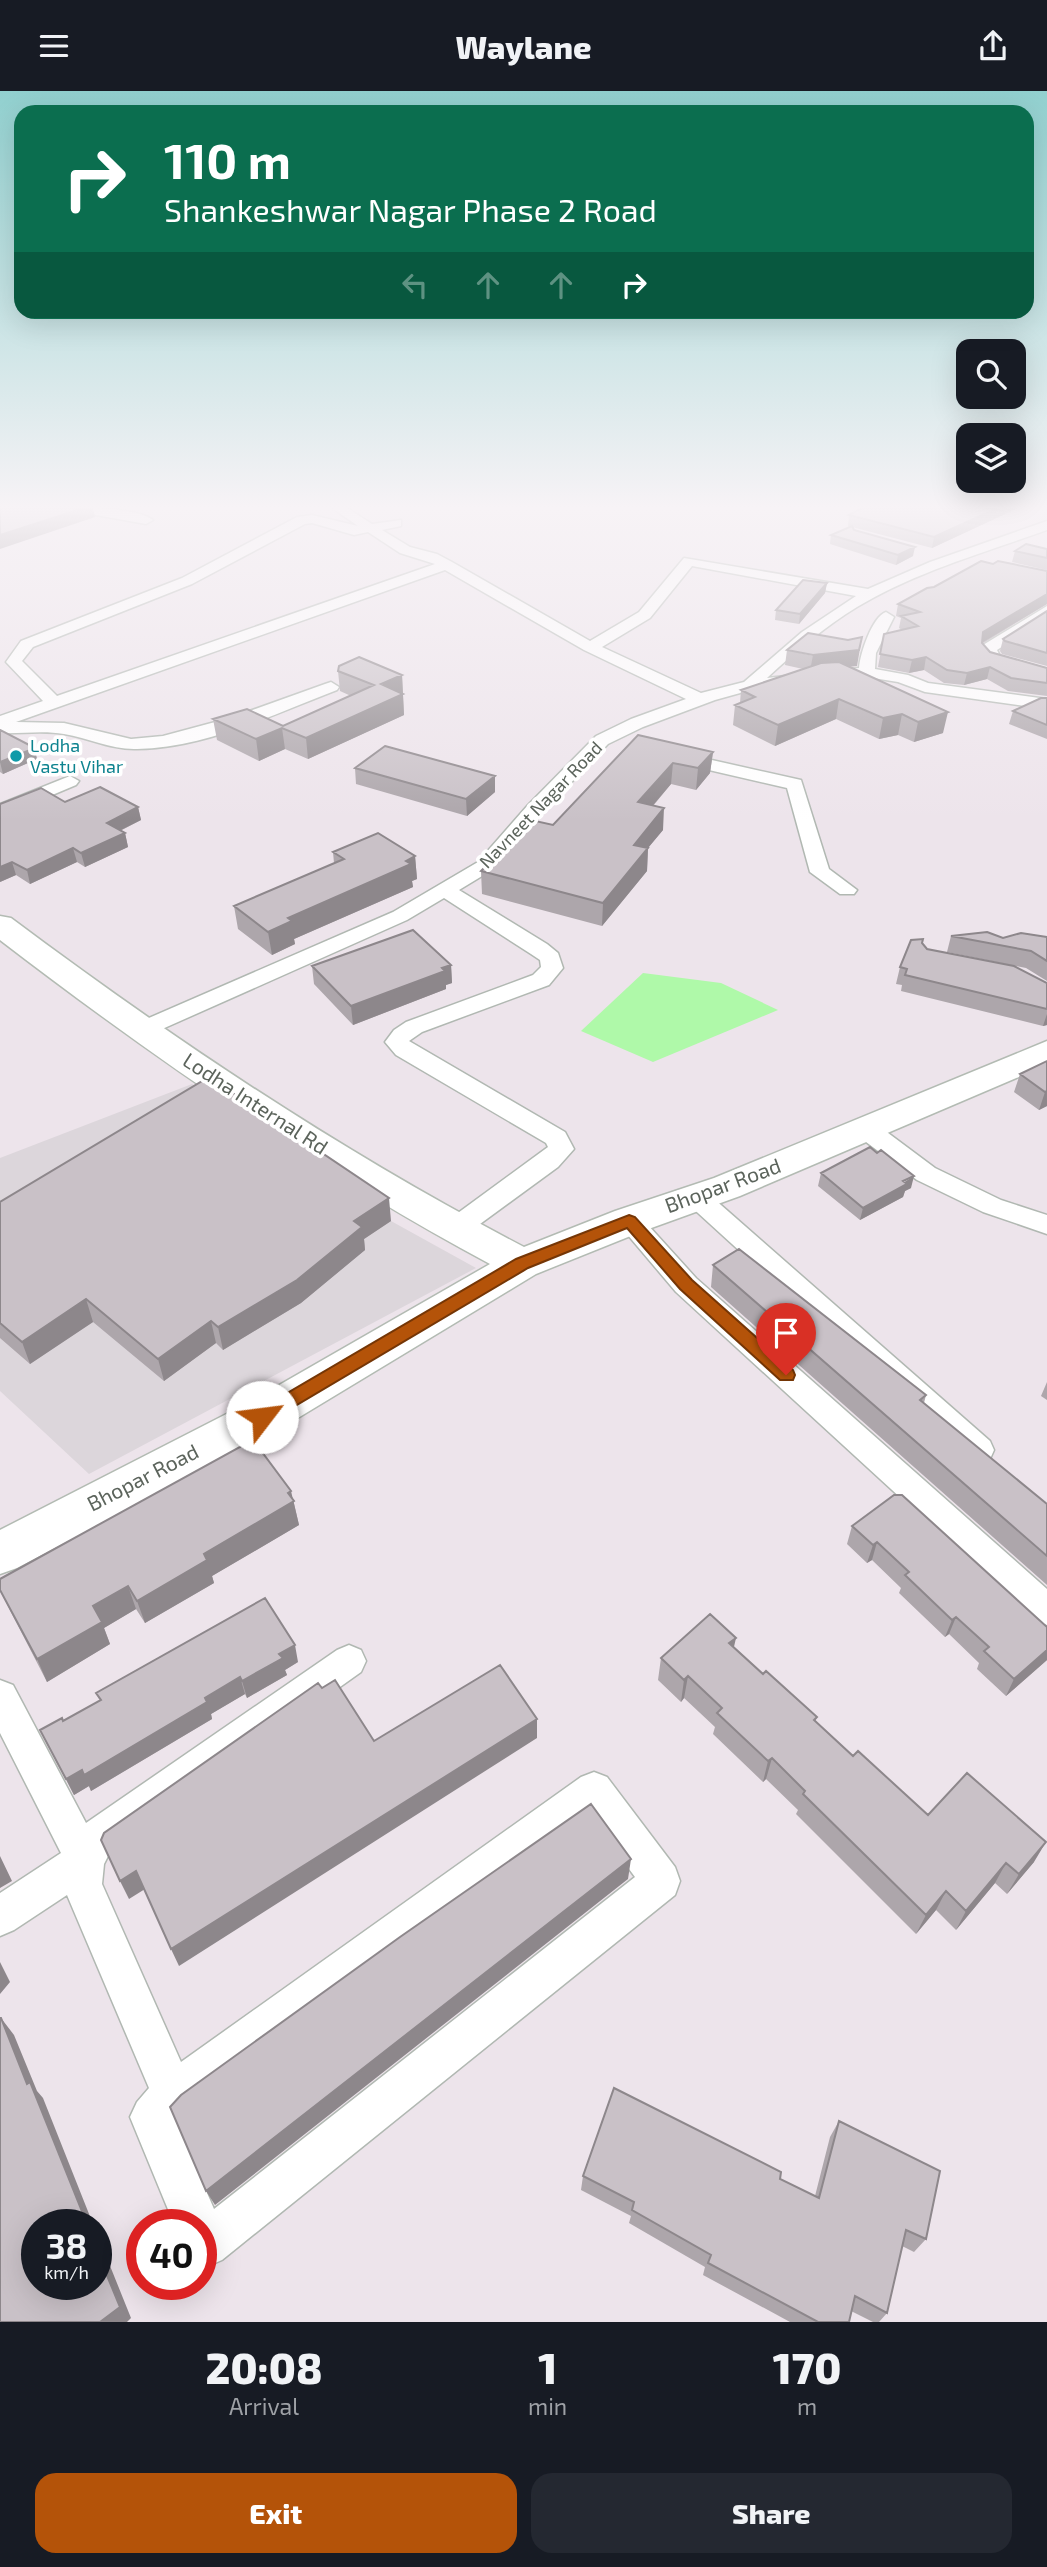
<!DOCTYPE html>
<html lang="en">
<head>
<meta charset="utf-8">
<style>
  body { margin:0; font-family:"Exo 2",sans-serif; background:#242831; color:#f1f3f6; height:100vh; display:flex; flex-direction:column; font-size:26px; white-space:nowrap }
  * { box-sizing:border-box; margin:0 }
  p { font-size:23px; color:#9ea1a6 }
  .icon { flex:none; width:38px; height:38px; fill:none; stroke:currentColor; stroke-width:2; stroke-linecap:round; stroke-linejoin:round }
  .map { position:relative; height:2231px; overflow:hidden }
  .drawer { display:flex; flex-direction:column; background:#171b24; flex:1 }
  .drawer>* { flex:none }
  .top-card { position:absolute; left:14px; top:14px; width:1020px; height:214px; border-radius:21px; box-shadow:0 7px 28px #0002; background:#0b6e4f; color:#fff; overflow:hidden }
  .tools { position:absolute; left:956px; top:248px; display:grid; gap:14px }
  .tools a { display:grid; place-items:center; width:70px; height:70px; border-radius:14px; background:#171b24; box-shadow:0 7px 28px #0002; font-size:35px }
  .speed { position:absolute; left:21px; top:2118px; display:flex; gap:14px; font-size:35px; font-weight:700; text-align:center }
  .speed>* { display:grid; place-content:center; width:91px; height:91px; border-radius:50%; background:#171b24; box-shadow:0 7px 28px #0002; line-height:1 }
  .speed small { font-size:18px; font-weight:400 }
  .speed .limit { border:10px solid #d22; background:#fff; color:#111 }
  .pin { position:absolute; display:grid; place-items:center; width:60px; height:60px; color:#fff; margin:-72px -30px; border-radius:50% 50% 50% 0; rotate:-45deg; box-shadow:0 0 7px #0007 }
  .pin .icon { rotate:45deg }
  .me { position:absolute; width:77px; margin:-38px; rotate:60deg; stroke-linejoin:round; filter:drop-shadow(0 0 5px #0008) }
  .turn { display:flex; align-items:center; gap:24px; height:147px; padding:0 35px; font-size:32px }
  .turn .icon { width:91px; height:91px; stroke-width:2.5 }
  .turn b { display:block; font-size:49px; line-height:60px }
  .lanes { display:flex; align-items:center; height:66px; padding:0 35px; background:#0003; justify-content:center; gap:35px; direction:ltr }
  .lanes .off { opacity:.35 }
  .eta { display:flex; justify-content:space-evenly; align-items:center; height:119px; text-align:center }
  .eta b { font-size:42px; font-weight:800; line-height:49px }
  .cta { display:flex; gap:14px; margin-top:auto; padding:14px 35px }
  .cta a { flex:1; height:80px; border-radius:21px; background:#b45309; color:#fff; font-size:28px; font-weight:800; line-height:80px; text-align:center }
  .cta a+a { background:#242831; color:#f1f3f6 }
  header { display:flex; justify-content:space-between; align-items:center; height:91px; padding:0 35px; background:#171b24; font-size:32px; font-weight:800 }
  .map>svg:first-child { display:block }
</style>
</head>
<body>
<header><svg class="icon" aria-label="menu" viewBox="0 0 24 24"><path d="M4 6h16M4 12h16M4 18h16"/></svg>Waylane<svg class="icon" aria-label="share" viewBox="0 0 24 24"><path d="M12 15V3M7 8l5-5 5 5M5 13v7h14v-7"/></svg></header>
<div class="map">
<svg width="1047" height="2231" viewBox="0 0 1047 2231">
  <rect width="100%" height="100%" fill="#ede4eb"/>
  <path fill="#dcd6db" d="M 192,993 L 391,1130 L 476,1177 L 89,1383 L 0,1300 L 0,1067 Z"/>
  <path fill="#aff9a9" d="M 643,882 L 721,892 L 778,919 L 653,971 L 581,940 Z"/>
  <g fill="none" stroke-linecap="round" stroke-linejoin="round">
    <g stroke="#b1b8b2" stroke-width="3">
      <path id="street" d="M 73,417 C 93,417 137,417 153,429 L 146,433 L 79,421 Z
        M 332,417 L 347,417 L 372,433 L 401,429 L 401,435 L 382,439 L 410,456 L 437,463 L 452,471 L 590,550 L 639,521 L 684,467 L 868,498 L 930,471 L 1047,430 L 1047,439 C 983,462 915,481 857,516 C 824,536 795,561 767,587 L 859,577 C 860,563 872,526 886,521 L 894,526 L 876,562 L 875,578 L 908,584 L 928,592 L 1047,608 L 1047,618 L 925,601 L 898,591 L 867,586 L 811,590 L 751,599 L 715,609 L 643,636 L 608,653 L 542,722 L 492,779 L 459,799 L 547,853 L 558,862 L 563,877 L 549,894 L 422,941 L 409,950 L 565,1041 L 574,1058 L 558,1076 L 465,1144 L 456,1146 L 447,1144 L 443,1137 L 447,1130 L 548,1056 L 546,1052 L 396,964 L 385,951 L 394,939 L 406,931 L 533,884 L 541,876 L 540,869 L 531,863 L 444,807 L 407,829 L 151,943 L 135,943 L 132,938 L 135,933 L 393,821 L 478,771 L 528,714 L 596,645 L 631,628 L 686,608 L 584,559 L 445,479 L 16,631 L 64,632 L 131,648 L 163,645 L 230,627 L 325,593 L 331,591 L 339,596 L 337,599 C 274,623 206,657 137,658 C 112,659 89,647 64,643 C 43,639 21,643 0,642 L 0,625 L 43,610 L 6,571 L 21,550 L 182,487 L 297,426 L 312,424 L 358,435 ZM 312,432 L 354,444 L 368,441 L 400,462 L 435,473 L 57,605 L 22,570 L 33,556 L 192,493 L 305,433 ZM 692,475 L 856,505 L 802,541 L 744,591 L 701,602 L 602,556 L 650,527 Z
        M 1047,515 L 1047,527 L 997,559 L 1000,565 L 1047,578 L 1047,588 L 988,571 L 981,563 L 983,554 Z
        M 676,661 L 801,689 L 829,778 L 857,799 L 854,803 L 840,803 L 810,781 L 787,697 L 670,670 L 667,666 Z
        M 70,685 L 79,690 L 76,694 L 0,726 L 0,713 Z
        M 867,1031 L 876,1033 L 935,1077 L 1001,1109 L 1047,1124 L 1047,1143 L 983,1121 L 917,1089 L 858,1045 L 855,1039 L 858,1033 Z
        M 696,1097 L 705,1100 L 990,1350 L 994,1359 L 990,1368 L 979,1372 L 968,1368 L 687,1112 L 683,1106 L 687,1100 Z
        M 629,1121 L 638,1123 L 696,1187 L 1047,1498 L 1047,1534 L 1035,1530 L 676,1201 L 616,1130 L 620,1123 Z
        M 349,1554 L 361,1559 L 366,1570 L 361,1581 L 111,1759 L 104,1773 L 102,1793 L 181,1971 L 581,1686 L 594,1681 L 607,1686 L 675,1776 L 680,1790 L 675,1804 L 222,2169 L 206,2176 L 201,2174 L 201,2133 L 174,2133 L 130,2026 L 137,2011 L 149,1997 L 67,1804 L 14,1839 L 0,1845 L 0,1802 L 61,1762 L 0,1642 L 0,1589 L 13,1594 L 86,1732 L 337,1559 ZM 590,1725 L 635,1786 L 214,2118 L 176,2031 L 188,2018 Z"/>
    </g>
    <g stroke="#b3bbb3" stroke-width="3">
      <path id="secondary" d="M 0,825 L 11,827 C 174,949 343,1062 524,1156 L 615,1120 L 714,1087 L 1047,950 L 1047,974 L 740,1105 L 643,1140 L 536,1183 L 278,1339 L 17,1477 L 0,1483 L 0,1439 L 246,1313 L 490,1173 C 317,1080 155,968 0,849 Z"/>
    </g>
    <use href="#street" fill="#fff" fill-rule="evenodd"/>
    <use href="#secondary" fill="#fff" fill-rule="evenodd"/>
  </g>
  <path fill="#ada6ab" d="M 1018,417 L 932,457 L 852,436 L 854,439 L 913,465 L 896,474 L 830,453 L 831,444 L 850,436 L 848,435 L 849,424 Z
    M 1047,458 L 1047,479 L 1012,471 L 1015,460 Z
    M 827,492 L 825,502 L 799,533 L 775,529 L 776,519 Z
    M 898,513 L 1047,513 L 982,553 L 990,561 L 1047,577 L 1047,605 L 1008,600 L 987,588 L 964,594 L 944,592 L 924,579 L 909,582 L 878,576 L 884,543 L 902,539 L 899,537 L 901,527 L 896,525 Z
    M 1047,520 L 1047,575 L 1002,563 L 1000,560 L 1003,548 Z
    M 787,559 L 857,575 L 849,575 L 943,642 L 914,651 L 898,644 L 879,648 L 836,628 L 775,655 L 733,634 L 735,614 L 740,612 L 741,599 L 803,578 L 785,574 Z
    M 338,580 L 402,584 L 404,624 L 308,668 L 285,658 L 259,670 L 217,649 L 213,628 L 283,635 L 351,605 L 340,600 Z
    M 1047,607 L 1047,648 L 1009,633 L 1013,620 Z
    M 0,639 L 37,668 L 3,683 L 0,681 Z
    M 638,644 L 713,661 L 710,682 L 696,699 L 671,693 L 653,715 L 663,739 L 648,757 L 647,780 L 602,835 L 482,803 L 481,780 L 553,734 Z
    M 355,677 L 495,701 L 467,725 L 356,693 Z
    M 41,697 L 65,711 L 138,716 L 141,729 L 120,740 L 125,742 L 128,756 L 85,776 L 77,771 L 30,793 L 16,784 L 0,791 Z
    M 333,761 L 415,765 L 417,788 L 412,790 L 413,796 L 294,848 L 295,853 L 272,864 L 238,838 L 234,815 L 334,772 Z
    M 951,845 L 1003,847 L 1047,846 L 1047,890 L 1026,877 L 947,861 Z
    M 922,852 L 927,858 L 1047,892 L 1047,934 L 1043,935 L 901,900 L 902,894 L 896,893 L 900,876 Z
    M 451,874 L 452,892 L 446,894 L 446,898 L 353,934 L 314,893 L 312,875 Z
    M 1047,970 L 1047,1015 L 1039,1019 L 1014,1001 L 1020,983 Z
    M 821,1082 L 911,1097 L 905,1100 L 903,1106 L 860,1129 L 818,1095 Z
    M 0,1111 L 391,1130 L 364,1148 L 365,1159 L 301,1212 L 223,1259 L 216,1252 L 164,1290 L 93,1231 L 30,1273 L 0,1247 Z
    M 713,1174 L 926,1304 L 924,1312 L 1047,1413 L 1047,1494 L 711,1196 Z
    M 1047,1291 L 1047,1309 L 1041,1305 Z
    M 293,1408 L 299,1434 L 212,1485 L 214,1492 L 145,1532 L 136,1518 L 104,1537 L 110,1553 L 47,1591 L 0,1500 Z
    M 852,1435 L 1047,1536 L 1047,1569 L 1006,1605 L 977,1578 L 979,1572 L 949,1543 L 945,1546 L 899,1502 L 901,1497 L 872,1469 L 867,1472 L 847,1453 Z
    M 734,1556 L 763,1583 L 817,1626 L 815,1631 L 853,1665 L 928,1724 L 1034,1771 L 1007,1803 L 995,1792 L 956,1839 L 936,1819 L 916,1843 L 796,1723 L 798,1719 L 766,1688 L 763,1691 L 713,1643 L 715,1636 L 684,1607 L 681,1611 L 658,1589 L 661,1567 Z
    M 298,1571 L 285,1579 L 287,1584 L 247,1607 L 245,1603 L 211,1623 L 212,1628 L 91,1700 L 89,1695 L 74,1704 L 40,1639 L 63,1630 L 100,1610 L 96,1602 Z
    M 839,2030 L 926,2148 L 914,2161 L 902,2155 L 887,2222 L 879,2231 L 873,2231 L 851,2220 L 849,2231 L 790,2231 L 703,2184 L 705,2176 L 629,2132 L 631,2125 L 581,2099 L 583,2085 L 780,2088 L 815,2105 L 830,2046 Z"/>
  <path fill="#8d878b" d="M 84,417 L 93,417 L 95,426 L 0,458 L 0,444 Z
    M 997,417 L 1018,417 L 932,457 L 934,446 Z
    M 915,456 L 913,465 L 896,474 L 898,464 Z
    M 827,492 L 825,502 L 799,533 L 800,523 Z
    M 1047,503 L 1047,513 L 980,553 L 983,541 Z
    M 862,546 L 857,575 L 810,580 L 813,564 Z
    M 926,566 L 924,579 L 909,582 L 912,569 Z
    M 990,576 L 987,588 L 964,594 L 967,582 Z
    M 402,584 L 404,624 L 308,668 L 306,647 L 381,593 Z
    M 839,608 L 836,628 L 775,655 L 778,634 Z
    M 948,621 L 943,642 L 914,651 L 918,631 Z
    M 902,623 L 898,644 L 879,648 L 883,627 Z
    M 282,637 L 285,658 L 259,670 L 256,648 Z
    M 35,657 L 37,668 L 3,683 L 0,671 Z
    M 713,661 L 710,682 L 696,699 L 698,677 Z
    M 673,672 L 671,693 L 637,733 L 638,711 Z
    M 495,685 L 495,701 L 467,725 L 466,708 Z
    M 138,716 L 141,729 L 109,745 L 107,732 Z
    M 664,717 L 663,739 L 632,776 L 634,754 Z
    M 125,742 L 128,756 L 85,776 L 81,762 Z
    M 73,757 L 77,771 L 30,793 L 27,779 Z
    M 648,757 L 647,780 L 602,835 L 603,812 Z
    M 415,765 L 417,788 L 412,790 L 413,796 L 294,848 L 295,853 L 272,864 L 268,841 L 288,827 Z
    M 12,771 L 16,784 L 0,791 L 0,776 Z
    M 451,874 L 452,892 L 446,894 L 446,898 L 353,934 L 351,915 Z
    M 1047,923 L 1047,934 L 1043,935 Z
    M 1047,1000 L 1047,1015 L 1039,1019 L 1045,1001 Z
    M 914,1085 L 911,1097 L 905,1100 L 903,1106 L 860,1129 L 863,1117 Z
    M 389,1107 L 391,1130 L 364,1148 L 365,1159 L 301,1212 L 223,1259 L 218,1236 L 354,1130 Z
    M 86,1208 L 93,1231 L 30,1273 L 22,1251 Z
    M 211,1230 L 216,1252 L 164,1290 L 158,1268 Z
    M 291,1400 L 299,1434 L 212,1485 L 214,1492 L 145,1532 L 137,1510 Z
    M 877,1451 L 872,1469 L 867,1472 L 873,1454 Z
    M 128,1495 L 136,1518 L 104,1537 L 110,1553 L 47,1591 L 37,1568 L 93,1515 Z
    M 956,1526 L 949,1543 L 945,1546 L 952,1529 Z
    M 736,1547 L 731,1569 L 729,1552 Z
    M 295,1554 L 298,1571 L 285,1579 L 287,1584 L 247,1607 L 242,1590 L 279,1563 Z
    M 1047,1559 L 1047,1569 L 1006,1605 L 1014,1588 Z
    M 688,1585 L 684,1607 L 681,1611 L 684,1589 Z
    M 240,1586 L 245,1603 L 211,1623 L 212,1628 L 91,1700 L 89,1695 L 74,1704 L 66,1688 Z
    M 537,1628 L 537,1647 L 179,1875 L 171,1858 Z
    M 772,1667 L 766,1688 L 763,1691 L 768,1670 Z
    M 1046,1751 L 1034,1771 L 1007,1803 L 1019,1783 Z
    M 0,1765 L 12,1790 L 0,1797 Z
    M 631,1768 L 628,1788 L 215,2114 L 206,2100 Z
    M 1006,1772 L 995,1792 L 956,1839 L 966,1820 Z
    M 136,1780 L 145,1798 L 129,1808 L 120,1790 Z
    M 946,1800 L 936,1819 L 916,1843 L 926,1824 Z
    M 0,1871 L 10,1891 L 0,1903 Z
    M 1,1927 L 14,1944 L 37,2000 L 43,2007 L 93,2133 L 87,2133 L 27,1993 Z
    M 96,2140 L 131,2227 L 127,2231 L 100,2231 Z"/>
  <path fill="#c9c1c7" stroke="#8d878b" stroke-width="2" d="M 0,417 L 84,417 L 0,444 Z
    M 862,417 L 997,417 L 934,446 L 849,424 Z
    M 852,435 L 854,439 L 915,456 L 898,464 L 831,444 Z
    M 1026,453 L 1047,458 L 1047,467 L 1015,460 Z
    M 981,470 L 993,473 L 998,470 L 1047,480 L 1047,503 L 983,541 L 982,552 L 990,561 L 1047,577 L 1047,592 L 1011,587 L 990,576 L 967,582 L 947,579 L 926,566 L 912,569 L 880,563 L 884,543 L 918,535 L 901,525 L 920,521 L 898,513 L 927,497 L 934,496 Z
    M 803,489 L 827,492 L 800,523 L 776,519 Z
    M 1047,520 L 1047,562 L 1005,550 L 1003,548 Z
    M 808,542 L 848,549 L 862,546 L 859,559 L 813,564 L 787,559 Z
    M 359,566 L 402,584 L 381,593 L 403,603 L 306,647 L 282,637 L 256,648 L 213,628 L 247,618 L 283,635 L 374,594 L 338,580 L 339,575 Z
    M 839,571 L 948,621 L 918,631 L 902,623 L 883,627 L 839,608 L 778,634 L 735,614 L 755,606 L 741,599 L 821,572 Z
    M 1041,607 L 1047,607 L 1047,634 L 1013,620 Z
    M 0,639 L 35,657 L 0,671 Z
    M 638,644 L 713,661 L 698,677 L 673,672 L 638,711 L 664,717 L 634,754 L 648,757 L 603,812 L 481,780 L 531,729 L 553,734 Z
    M 385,655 L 495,685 L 466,708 L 355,677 Z
    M 100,696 L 138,716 L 107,732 L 125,742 L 81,762 L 73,757 L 27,779 L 12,771 L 0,776 L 0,713 L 41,697 L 65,711 Z
    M 378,742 L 415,765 L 406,770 L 411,773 L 288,827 L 292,830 L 268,841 L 234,815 L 344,768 L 333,761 Z
    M 413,839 L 451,874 L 442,877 L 445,880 L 351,915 L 312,875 Z
    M 987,841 L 1003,847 L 1021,842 L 1047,846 L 1047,870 L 1031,860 L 951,845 Z
    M 923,848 L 922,852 L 927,858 L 1014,875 L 1047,892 L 1047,918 L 905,884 L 907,878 L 900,876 L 911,849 Z
    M 1047,970 L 1047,1000 L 1045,1001 L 1020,983 Z
    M 209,986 L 389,1107 L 354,1130 L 362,1136 L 297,1189 L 218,1236 L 211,1230 L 158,1268 L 86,1208 L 22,1251 L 0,1232 L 0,1111 Z
    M 870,1056 L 877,1062 L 881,1059 L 914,1085 L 903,1090 L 907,1093 L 863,1117 L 821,1082 Z
    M 739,1158 L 926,1304 L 920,1309 L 1047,1413 L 1047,1465 L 713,1174 Z
    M 247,1352 L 251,1357 L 256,1353 L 291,1400 L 288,1402 L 294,1410 L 204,1463 L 207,1469 L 137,1510 L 128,1495 L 93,1515 L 102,1531 L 37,1568 L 0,1499 L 0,1488 Z
    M 894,1404 L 902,1404 L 1047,1536 L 1047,1559 L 1014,1588 L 984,1560 L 989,1556 L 956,1526 L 952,1529 L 905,1484 L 909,1481 L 877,1451 L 873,1454 L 852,1435 Z
    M 265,1507 L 295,1554 L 279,1563 L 283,1567 L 242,1590 L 240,1586 L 205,1607 L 207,1611 L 84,1684 L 82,1679 L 66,1688 L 40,1639 L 62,1627 L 63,1630 L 101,1609 L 96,1602 Z
    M 710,1523 L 736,1547 L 729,1552 L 763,1583 L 766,1580 L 817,1626 L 814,1629 L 853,1665 L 858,1660 L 928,1724 L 967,1682 L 1046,1751 L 1019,1783 L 1006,1772 L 966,1820 L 946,1800 L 926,1824 L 803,1703 L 805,1700 L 772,1667 L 768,1670 L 717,1622 L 722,1617 L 688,1585 L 684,1589 L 661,1567 Z
    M 500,1574 L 537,1628 L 171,1858 L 136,1780 L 120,1790 L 101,1749 L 104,1742 L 318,1592 L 322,1597 L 335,1589 L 374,1650 Z
    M 591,1713 L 631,1768 L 206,2100 L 170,2016 L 181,2004 L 400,1846 Z
    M 0,1927 L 1,1927 L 27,1993 L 30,1991 L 87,2133 L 37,2133 L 37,2193 L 96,2193 L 96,2158 L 120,2216 L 100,2231 L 0,2231 Z
    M 614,1997 L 781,2081 L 780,2088 L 819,2107 L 839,2030 L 940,2080 L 926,2148 L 906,2139 L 887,2222 L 855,2205 L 849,2231 L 818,2231 L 708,2172 L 711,2164 L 632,2119 L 634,2111 L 583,2085 Z"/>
  <linearGradient id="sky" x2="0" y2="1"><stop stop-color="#91d0cf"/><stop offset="0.57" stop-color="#f7f3f6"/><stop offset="1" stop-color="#f7f3f6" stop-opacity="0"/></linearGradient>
  <rect width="1047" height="730" fill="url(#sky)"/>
  <path fill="#b45309" stroke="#753606" stroke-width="2" d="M 629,1124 L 635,1126 L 692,1189 L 793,1279 L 795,1284 L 793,1289 L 780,1289 L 680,1198 L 627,1137 L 528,1177 L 268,1331 L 262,1333 L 255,1331 L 253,1326 L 255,1321 L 516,1168 Z"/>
  <circle fill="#0f9aa8" stroke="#fff" stroke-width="2.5" cx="16" cy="665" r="7"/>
  <g text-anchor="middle" stroke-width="7" stroke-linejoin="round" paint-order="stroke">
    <g font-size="18" fill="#0d838f" stroke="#fff" text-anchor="start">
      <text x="30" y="661">Lodha<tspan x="30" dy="21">Vastu Vihar</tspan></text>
    </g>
    <g font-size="18" fill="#5c645c" stroke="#fff">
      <text transform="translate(541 714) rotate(-46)" y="6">Navneet Nagar Road</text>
    </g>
    <g font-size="21" fill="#5c645c" stroke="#fff">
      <text transform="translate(255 1013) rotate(33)" y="7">Lodha Internal Rd</text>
      <text transform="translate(723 1095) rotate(-20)" y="7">Bhopar Road</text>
      <text transform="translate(143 1387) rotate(-27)" y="7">Bhopar Road</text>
    </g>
  </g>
</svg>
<div class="tools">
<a><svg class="icon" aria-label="search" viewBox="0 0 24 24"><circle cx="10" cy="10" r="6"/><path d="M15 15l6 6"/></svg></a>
<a><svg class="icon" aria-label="layers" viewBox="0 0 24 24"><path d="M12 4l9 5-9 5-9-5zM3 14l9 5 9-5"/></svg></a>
</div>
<div class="speed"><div>38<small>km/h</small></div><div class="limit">40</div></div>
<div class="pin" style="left:786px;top:1284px;background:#d93025"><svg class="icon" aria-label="arrive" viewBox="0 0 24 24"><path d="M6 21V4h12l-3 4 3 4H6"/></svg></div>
<svg class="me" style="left:262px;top:1326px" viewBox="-20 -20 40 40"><circle r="19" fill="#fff"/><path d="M0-13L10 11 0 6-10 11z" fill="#b45309"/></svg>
<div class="top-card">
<div class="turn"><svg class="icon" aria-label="right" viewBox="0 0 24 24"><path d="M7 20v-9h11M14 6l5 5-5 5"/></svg><div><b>110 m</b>Shankeshwar Nagar Phase 2 Road</div></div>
<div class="lanes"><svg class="icon off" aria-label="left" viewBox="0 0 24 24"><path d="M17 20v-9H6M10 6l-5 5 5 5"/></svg><svg class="icon off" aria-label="ahead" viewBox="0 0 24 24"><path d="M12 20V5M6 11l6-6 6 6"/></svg><svg class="icon off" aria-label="ahead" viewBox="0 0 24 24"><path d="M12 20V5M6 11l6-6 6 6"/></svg><svg class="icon" aria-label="right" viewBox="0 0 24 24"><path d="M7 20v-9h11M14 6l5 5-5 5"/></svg></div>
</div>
</div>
<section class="drawer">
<div class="eta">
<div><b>20:08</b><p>Arrival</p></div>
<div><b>1</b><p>min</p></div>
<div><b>170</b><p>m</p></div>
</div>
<div class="cta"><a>Exit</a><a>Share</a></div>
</section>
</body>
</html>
